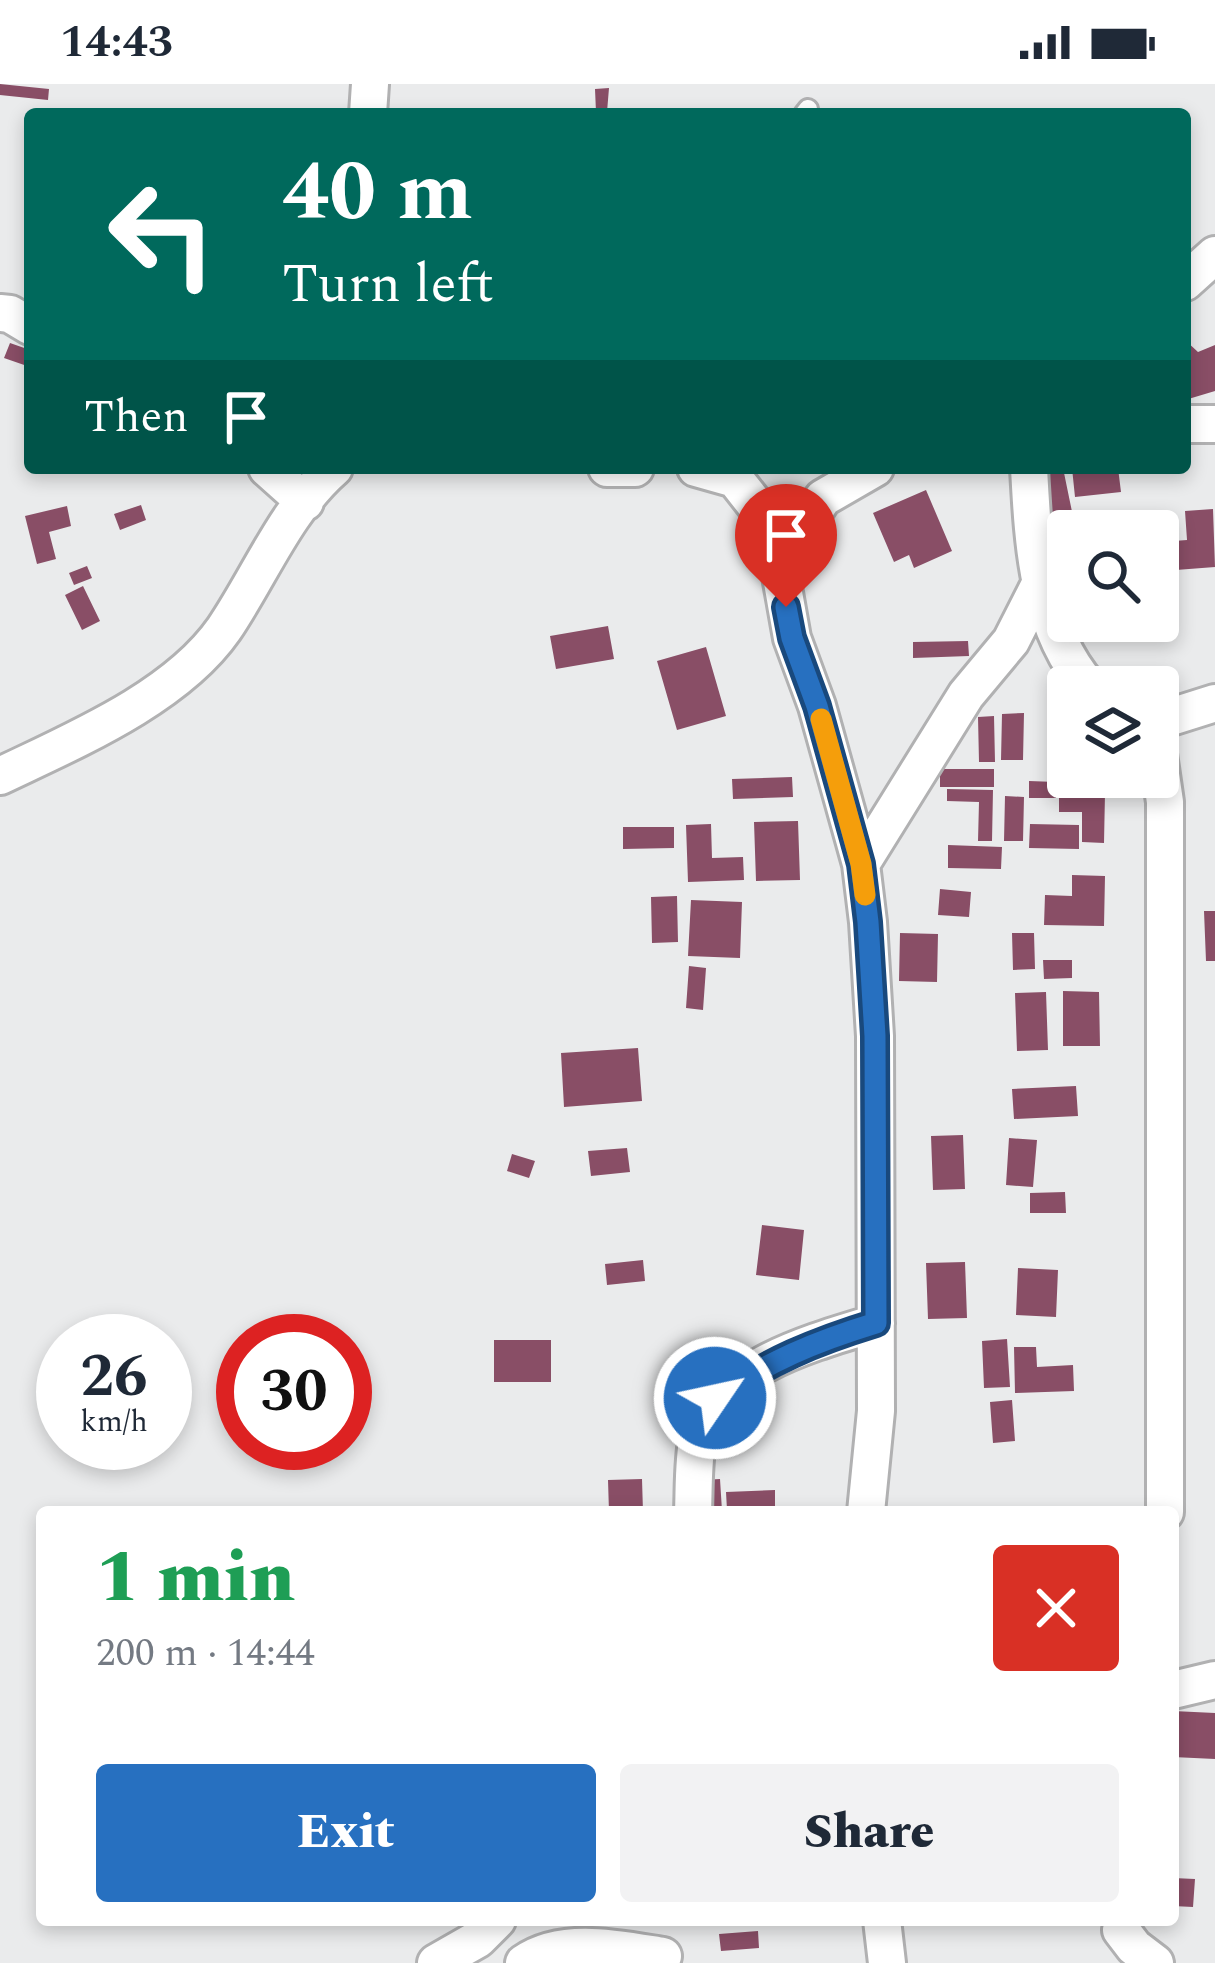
<!DOCTYPE html>
<html lang="en">
<head>
<meta charset="utf-8">
<style>
  body { margin:0; font-family:Spectral,serif; background:#f2f2f3; color:#1f2937; height:100vh; display:flex; flex-direction:column; font-size:45px; white-space:nowrap }
  * { box-sizing:border-box; margin:0 }
  p { font-size:39px; color:#747a83 }
  .icon { flex:none; width:66px; height:66px; fill:none; stroke:currentColor; stroke-width:2; stroke-linecap:round; stroke-linejoin:round }
  .map { position:relative; flex:1; overflow:hidden }
  .details { position:absolute; left:36px; top:1422px; width:1143px; height:420px; display:flex; flex-direction:column; background:#fff; border-radius:12px; box-shadow:0 6px 18px #0003 }
  .details>* { flex:none }
  .banner { position:absolute; left:24px; top:24px; width:1167px; height:366px; border-radius:12px; box-shadow:0 6px 18px #0003; background:#00695c; color:#fff; overflow:hidden }
  .tools { position:absolute; left:1047px; top:426px; display:grid; gap:24px }
  .tools a { display:grid; place-items:center; width:132px; height:132px; border-radius:12px; background:#fff; box-shadow:0 6px 18px #0003; font-size:60px }
  .speed { position:absolute; left:36px; top:1230px; display:flex; gap:24px; font-size:60px; font-weight:700; text-align:center }
  .speed>* { display:grid; place-content:center; width:156px; height:156px; border-radius:50%; background:#fff; box-shadow:0 6px 18px #0003; line-height:1 }
  .speed small { font-size:30px; font-weight:400 }
  .speed .limit { border:18px solid #d22; background:#fff; color:#111 }
  .pin { position:absolute; display:grid; place-items:center; width:102px; height:102px; color:#fff; margin:-123px -51px; border-radius:50% 50% 50% 0; rotate:-45deg; box-shadow:0 0 12px #0007 }
  .pin .icon { rotate:45deg }
  .me { position:absolute; width:132px; margin:-66px; rotate:56deg; stroke-linejoin:round; filter:drop-shadow(0 0 9px #0008) }
  .turn { display:flex; align-items:center; gap:42px; height:252px; padding:0 60px; font-size:54px }
  .turn .icon { width:156px; height:156px; stroke-width:2.5 }
  .turn b { display:block; font-size:84px; line-height:102px }
  .then { display:flex; align-items:center; height:114px; padding:0 60px; background:#0003; gap:24px; font-size:45px }
  .round { display:grid; place-items:center; flex:none; width:126px; height:126px; border-radius:12px; background:#f2f2f3 }
  .headline { display:flex; align-items:center; justify-content:space-between; height:204px; padding:0 60px }
  h1 { font-size:72px; font-weight:800; line-height:90px; color:#1e9e55 }
  .cta { display:flex; gap:24px; margin-top:auto; padding:24px 60px }
  .cta a { flex:1; height:138px; border-radius:12px; background:#2770c0; color:#fff; font-size:48px; font-weight:800; line-height:138px; text-align:center }
  .cta a+a { background:#f2f2f3; color:#1f2937 }
  .status { display:flex; justify-content:space-between; align-items:center; height:84px; padding:0 60px; background:#fff; direction:ltr }
  .status svg { height:33px; fill:currentColor }
  .map>svg:first-child { display:block }
</style>
</head>
<body>
<div class="status"><b>14:43</b><svg viewBox="0 0 49 12"><path d="M0 12V9h3v3zM5 12V6h3v6zM10 12V3h3v9zM15 12V0h3v12zM26 1h20v11H26zM47 4h2v5h-2z"/></svg></div>
<div class="map">
<svg width="1215" height="1879" viewBox="0 0 1215 1879">
  <rect width="100%" height="100%" fill="#eaebec"/>
  <path fill="#894e66" d="M 0,0 L 49,5 L 48,16 L 0,11 Z
    M 609,4 L 607,28 L 596,28 L 595,5 Z
    M 1185,256 L 1198,268 L 1215,261 L 1215,307 L 1185,316 Z
    M 10,259 L 30,266 L 30,283 L 4,274 Z
    M 1063,384 L 1076,447 L 1050,456 L 1037,389 Z
    M 1072,384 L 1118,384 L 1121,408 L 1075,413 Z
    M 926,406 L 952,467 L 914,484 L 909,471 L 894,478 L 873,429 Z
    M 141,421 L 146,436 L 120,446 L 114,430 Z
    M 67,422 L 71,442 L 49,448 L 56,475 L 37,480 L 25,432 Z
    M 1213,425 L 1215,483 L 1176,486 L 1174,457 L 1187,456 L 1185,427 Z
    M 87,482 L 92,494 L 74,501 L 69,489 Z
    M 83,502 L 100,537 L 82,546 L 65,511 Z
    M 608,542 L 614,575 L 556,585 L 550,552 Z
    M 968,557 L 969,572 L 913,574 L 913,558 Z
    M 706,563 L 726,632 L 677,646 L 657,577 Z
    M 1024,629 L 1023,676 L 1001,676 L 1002,630 Z
    M 994,632 L 995,678 L 979,678 L 978,633 Z
    M 940,685 L 994,685 L 994,703 L 940,703 Z
    M 792,693 L 793,713 L 733,715 L 732,695 Z
    M 1029,697 L 1056,698 L 1056,714 L 1029,714 Z
    M 947,705 L 993,706 L 992,757 L 978,757 L 979,718 L 947,717 Z
    M 1059,707 L 1105,709 L 1104,759 L 1082,758 L 1082,728 L 1059,728 Z
    M 1005,712 L 1024,713 L 1023,757 L 1004,757 Z
    M 798,737 L 800,796 L 756,797 L 754,738 Z
    M 711,740 L 712,774 L 743,773 L 744,796 L 688,798 L 686,741 Z
    M 1030,740 L 1079,741 L 1079,765 L 1029,764 Z
    M 623,743 L 674,743 L 674,764 L 623,765 Z
    M 948,761 L 1002,763 L 1001,785 L 948,784 Z
    M 1072,791 L 1105,792 L 1104,842 L 1044,841 L 1045,811 L 1072,812 Z
    M 940,805 L 971,808 L 969,833 L 938,831 Z
    M 677,812 L 678,858 L 652,859 L 651,813 Z
    M 691,816 L 742,818 L 740,874 L 688,872 Z
    M 1204,827 L 1215,827 L 1215,877 L 1206,877 Z
    M 900,849 L 938,850 L 937,898 L 899,897 Z
    M 1012,849 L 1034,849 L 1035,885 L 1013,886 Z
    M 1043,876 L 1072,876 L 1072,894 L 1044,895 Z
    M 689,882 L 706,884 L 703,926 L 686,924 Z
    M 1063,907 L 1099,908 L 1100,962 L 1063,962 Z
    M 1046,908 L 1048,966 L 1017,967 L 1015,909 Z
    M 638,964 L 642,1017 L 564,1023 L 561,969 Z
    M 1076,1002 L 1078,1032 L 1014,1035 L 1012,1005 Z
    M 963,1051 L 965,1105 L 933,1106 L 931,1052 Z
    M 1009,1054 L 1037,1056 L 1033,1103 L 1006,1101 Z
    M 627,1064 L 630,1088 L 591,1092 L 588,1067 Z
    M 512,1070 L 535,1077 L 529,1094 L 507,1087 Z
    M 1065,1108 L 1066,1129 L 1030,1129 L 1030,1109 Z
    M 762,1141 L 804,1146 L 799,1196 L 756,1191 Z
    M 643,1176 L 645,1197 L 607,1201 L 605,1180 Z
    M 965,1178 L 967,1234 L 928,1235 L 926,1179 Z
    M 1018,1184 L 1058,1186 L 1056,1233 L 1016,1231 Z
    M 1007,1255 L 1010,1303 L 984,1304 L 982,1257 Z
    M 494,1256 L 551,1256 L 551,1298 L 494,1298 Z
    M 1014,1263 L 1036,1263 L 1037,1283 L 1073,1281 L 1074,1307 L 1015,1309 Z
    M 1012,1316 L 1015,1357 L 993,1359 L 990,1318 Z
    M 642,1395 L 643,1428 L 609,1428 L 608,1396 Z
    M 720,1395 L 722,1427 L 704,1428 L 702,1396 Z
    M 775,1406 L 775,1424 L 727,1426 L 726,1408 Z
    M 1173,1627 L 1215,1629 L 1215,1675 L 1173,1673 Z
    M 1173,1794 L 1195,1795 L 1193,1823 L 1173,1822 Z
    M 758,1847 L 759,1864 L 721,1867 L 719,1850 Z"/>
  <g fill="none" stroke-linecap="round" stroke-linejoin="round">
    <g stroke="#b1b1b2" stroke-width="24">
      <path id="lane" d="M 804,30 L 808,25"/>
    </g>
    <g stroke="#b1b1b2" stroke-width="42">
      <path id="street" d="M 368,30 L 370,0
        M 1185,198 L 1215,171
        M 0,229 L 10,230 L 30,242
        M 1185,340 L 1215,340
        M 267,384 L 305,418
        M 607,384 L 635,384
        M 696,384 L 735,395 L 757,423 L 781,492
        M 1029,384 C 1033,459 1037,544 1089,603
        M 1158,637 L 1215,619
        M 1158,670 L 1165,718 L 1165,1428
        M 0,692 C 73,657 176,614 224,545 C 260,492 285,427 334,384
        M 861,780 L 966,611 L 1011,557 L 1040,500
        M 693,1428 C 694,1403 693,1376 698,1352 C 714,1284 817,1257 876,1239
        M 866,1428 L 876,1327 L 875,952 L 868,838 L 861,780 L 817,622 L 792,554 L 781,492 L 785,471 L 823,414 L 875,384
        M 1173,1606 L 1215,1596
        M 882,1836 L 887,1879
        M 1121,1846 L 1134,1863 L 1155,1879
        M 436,1879 L 478,1855 L 497,1836
        M 524,1879 C 562,1852 620,1865 663,1872"/>
    </g>
    <use href="#lane" stroke="#fff" stroke-width="18"/>
    <use href="#street" stroke="#fff" stroke-width="36"/>
  </g>
  <g fill="none" stroke-linecap="round" stroke-linejoin="round">
    <g stroke="#19497d" stroke-width="30">
      <path id="route" d="M 715,1314 C 769,1277 814,1258 876,1239 L 875,952 L 868,838 L 861,780 L 817,622 L 792,554 L 786,523"/>
    </g>
    <use href="#route" stroke="#2770c0" stroke-width="21"/>
    <path stroke="#f59e0b" stroke-width="21" d="M 821,635 L 861,780 L 865,811"/>
  </g>
</svg>
<div class="tools">
<a><svg class="icon" aria-label="search" viewBox="0 0 24 24"><circle cx="10" cy="10" r="6"/><path d="M15 15l6 6"/></svg></a>
<a><svg class="icon" aria-label="layers" viewBox="0 0 24 24"><path d="M12 4l9 5-9 5-9-5zM3 14l9 5 9-5"/></svg></a>
</div>
<div class="speed"><div>26<small>km/h</small></div><div class="limit">30</div></div>
<div class="pin" style="left:786px;top:523px;background:#d93025"><svg class="icon" aria-label="arrive" viewBox="0 0 24 24"><path d="M6 21V4h12l-3 4 3 4H6"/></svg></div>
<svg class="me" style="left:715px;top:1314px" viewBox="-20 -20 40 40"><circle r="17" fill="#2770c0" stroke="#fff" stroke-width="3"/><path d="M0-11L8 9 0 5-8 9z" fill="#fff"/></svg>
<div class="banner">
<div class="turn"><svg class="icon" aria-label="left" viewBox="0 0 24 24"><path d="M17 20v-9H6M10 6l-5 5 5 5"/></svg><div><b>40 m</b>Turn left</div></div>
<div class="then">Then<svg class="icon" aria-label="arrive" viewBox="0 0 24 24"><path d="M6 21V4h12l-3 4 3 4H6"/></svg></div>
</div>
<section class="details">
<div class="headline"><div><h1>1 min</h1><p>200 m · 14:44</p></div><a class="round" style="background:#d93025;color:#fff"><svg class="icon" aria-label="close" viewBox="0 0 24 24"><path d="M6 6l12 12M18 6L6 18"/></svg></a></div>
<div class="cta"><a>Exit</a><a>Share</a></div>
</section>
</div>
</body>
</html>
